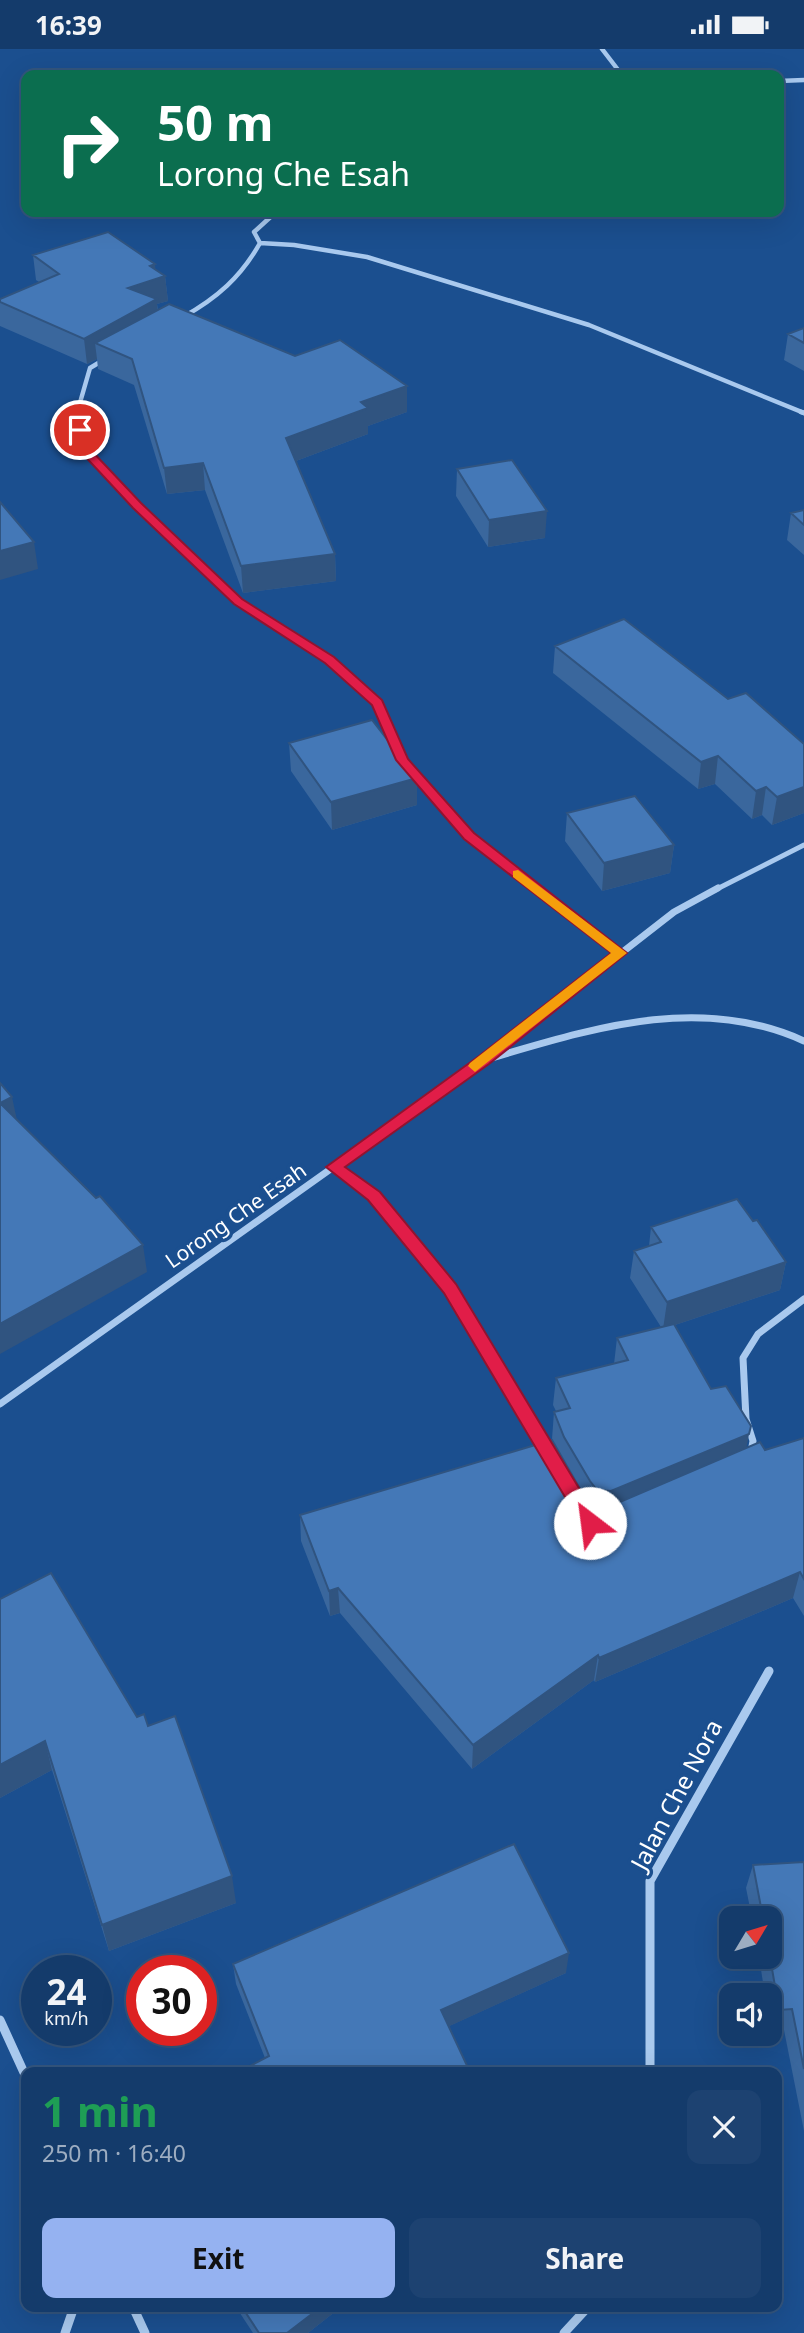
<!DOCTYPE html>
<html lang="en">
<head>
<meta charset="utf-8">
<style>
  body { margin:0; font-family:"Noto Sans",sans-serif; background:#1d4271; color:#f1f3f6; height:100vh; display:flex; flex-direction:column; font-size:26px; white-space:nowrap }
  * { box-sizing:border-box; margin:0 }
  p { font-size:23px; color:#9dadc1 }
  .icon { flex:none; width:38px; height:38px; fill:none; stroke:currentColor; stroke-width:2; stroke-linecap:round; stroke-linejoin:round }
  .map { position:relative; flex:1; overflow:hidden }
  .drawer { position:absolute; left:21px; top:2018px; width:761px; height:245px; display:flex; flex-direction:column; background:#143b6b; border-radius:14px; box-shadow:0 7px 28px #0002,0 0 0 2px #33557e }
  .drawer>* { flex:none }
  .guide { position:absolute; left:21px; top:21px; width:763px; height:147px; border-radius:14px; box-shadow:0 7px 28px #0002,0 0 0 2px #33557e; background:#0b6e4f; color:#fff; overflow:hidden }
  .needle { width:46px; rotate:52deg }
  .fabs { position:absolute; left:719px; top:1857px; display:grid; gap:14px }
  .fabs a { display:grid; place-items:center; width:63px; height:63px; border-radius:14px; background:#143b6b; box-shadow:0 7px 28px #0002,0 0 0 2px #33557e; font-size:35px }
  .speed { position:absolute; left:21px; top:1906px; display:flex; gap:14px; font-size:35px; font-weight:700; text-align:center }
  .speed>* { display:grid; place-content:center; width:91px; height:91px; border-radius:50%; background:#143b6b; box-shadow:0 7px 28px #0002,0 0 0 2px #33557e; line-height:1 }
  .speed small { font-size:18px; font-weight:400 }
  .speed .limit { border:10px solid #d22; background:#fff; color:#111 }
  .pin { position:absolute; display:grid; place-items:center; width:60px; height:60px; color:#fff; margin:-30px; border:4px solid #fff; border-radius:50%; box-shadow:0 2px 7px #0007 }
  .me { position:absolute; width:77px; margin:-38px; rotate:330deg; stroke-linejoin:round; filter:drop-shadow(0 0 5px #0008) }
  .turn { display:flex; align-items:center; gap:24px; height:147px; padding:0 21px; font-size:32px }
  .turn .icon { width:91px; height:91px; stroke-width:2.5 }
  .turn b { display:block; font-size:49px; line-height:60px }
  .round { display:grid; place-items:center; flex:none; width:74px; height:74px; border-radius:14px; background:#1d4271 }
  .headline { display:flex; align-items:center; justify-content:space-between; height:119px; padding:0 21px }
  h1 { font-size:42px; font-weight:700; line-height:52px; color:#1e9e55 }
  .action { display:flex; gap:14px; margin-top:auto; padding:14px 21px }
  .action a { flex:1; height:80px; border-radius:14px; background:#95b2f1; color:#111; font-size:28px; font-weight:700; line-height:80px; text-align:center }
  .action a+a { background:#1d4271; color:#f1f3f6 }
  .status { display:flex; justify-content:space-between; align-items:center; height:49px; padding:0 35px; background:#143b6b; direction:ltr }
  .status svg { height:19px; fill:currentColor }
  .map>svg:first-child { display:block }
</style>
</head>
<body>
<div class="status"><b>16:39</b><svg viewBox="0 0 49 12"><path d="M0 12V9h3v3zM5 12V6h3v6zM10 12V3h3v9zM15 12V0h3v12zM26 1h20v11H26zM47 4h2v5h-2z"/></svg></div>
<div class="map">
<svg width="804" height="2284" viewBox="0 0 804 2284">
  <rect width="100%" height="100%" fill="#1b4f8f"/>
  <g fill="none" stroke-linecap="round" stroke-linejoin="round">
    <path stroke="#a9c9ee" stroke-width="4.5" d="M 602,0 L 622,26
      M 779,32 L 804,31
      M 276,163 L 254,183 L 260,194 L 294,196 L 367,208 L 589,276 L 804,364
      M 183,268 C 217,249 241,228 260,194
      M 77,364 L 90,319 L 105,310"/>
    <path stroke="#a9c9ee" stroke-width="5" d="M 76,363 L 84,400 L 137,457 L 238,552 L 329,611 L 378,654 L 402,711 L 469,787 L 539,841
      M 801,363 L 804,364
      M 715,841 L 804,796"/>
    <path stroke="#a9c9ee" stroke-width="7" d="M 537,839 L 620,904
      M 488,1010 C 591,980 699,944 804,992
      M 334,1118 L 374,1147 L 450,1240 L 548,1402
      M 0,1355 L 484,1011 L 674,863 L 718,839
      M 751,1403 L 753,1392 L 746,1370 L 743,1309 L 758,1285 L 804,1250"/>
    <path stroke="#a9c9ee" stroke-width="9" d="M 0,1971 L 26,2028
      M 650,2023 L 650,1832 L 769,1622
      M 133,2258 L 145,2284
      M 65,2284 L 74,2258
      M 564,2284 L 588,2258"/>
  </g>
  <path fill="#3a679d" d="M 33,206 L 155,215 L 155,220 L 165,227 L 168,252 L 157,255 L 158,261 L 407,363 L 368,377 L 368,385 L 296,412 L 335,505 L 336,532 L 243,544 L 205,441 L 167,445 L 134,336 L 98,320 L 97,310 L 87,315 L 0,277 L 0,250 L 39,233 L 36,231 Z
    M 804,279 L 804,322 L 784,311 L 788,285 Z
    M 457,420 L 545,489 L 488,498 L 456,447 Z
    M 804,461 L 804,506 L 787,491 L 791,464 Z
    M 555,597 L 728,650 L 804,695 L 804,764 L 772,776 L 762,766 L 752,770 L 715,735 L 698,740 L 553,624 Z
    M 289,694 L 417,756 L 332,781 L 291,722 Z
    M 567,764 L 674,796 L 670,824 L 602,842 L 565,792 Z
    M 753,1172 L 786,1213 L 780,1241 L 675,1276 L 711,1340 L 746,1399 L 765,1401 L 804,1389 L 804,1567 L 793,1549 L 595,1633 L 594,1631 L 472,1720 L 340,1564 L 330,1567 L 301,1492 L 300,1466 L 554,1395 L 552,1390 L 554,1363 L 556,1362 L 553,1356 L 556,1329 L 614,1315 L 617,1289 L 661,1278 L 630,1229 L 634,1202 L 649,1197 L 651,1178 Z
    M 0,1550 L 137,1668 L 148,1677 L 236,1854 L 109,1902 L 52,1721 L 0,1749 Z
    M 804,1813 L 804,2082 L 784,1981 L 772,1982 L 770,1971 L 770,1946 L 765,1946 L 759,1908 L 770,1908 L 770,1869 L 752,1869 L 746,1839 L 753,1816 Z
    M 233,1915 L 566,1924 L 449,1977 L 470,2023 L 251,2023 L 250,2017 L 265,2009 L 236,1935 Z
    M 236,2258 L 341,2258 L 308,2284 L 253,2284 Z"/>
  <path fill="#305480" d="M 155,215 L 156,230 L 165,227 L 168,252 L 157,255 L 159,276 L 95,294 L 97,310 L 87,315 L 84,290 L 128,239 L 150,217 Z
    M 407,337 L 407,363 L 368,377 L 368,385 L 288,415 L 286,389 L 361,353 Z
    M 203,414 L 205,441 L 167,445 L 164,419 Z
    M 547,462 L 545,489 L 488,498 L 489,471 Z
    M 34,493 L 38,520 L 0,531 L 0,502 Z
    M 335,505 L 336,532 L 243,544 L 241,517 Z
    M 718,707 L 715,735 L 698,740 L 701,713 Z
    M 417,729 L 417,756 L 332,781 L 331,753 Z
    M 766,738 L 762,766 L 752,770 L 756,742 Z
    M 804,738 L 804,764 L 772,776 L 777,748 Z
    M 674,796 L 670,824 L 602,842 L 604,814 Z
    M 12,1048 L 18,1076 L 0,1054 Z
    M 143,1196 L 147,1223 L 0,1305 L 0,1275 Z
    M 786,1213 L 780,1241 L 663,1280 L 667,1253 Z
    M 749,1385 L 744,1412 L 608,1468 L 611,1442 Z
    M 800,1523 L 793,1549 L 595,1633 L 599,1609 Z
    M 338,1539 L 340,1564 L 330,1567 L 329,1542 Z
    M 598,1606 L 594,1631 L 472,1720 L 473,1696 Z
    M 45,1692 L 52,1721 L 0,1749 L 0,1716 Z
    M 232,1827 L 236,1854 L 109,1902 L 102,1876 Z
    M 569,1904 L 566,1924 L 441,1981 L 441,1961 Z
    M 321,2258 L 341,2258 L 308,2284 L 287,2284 Z"/>
  <path fill="#4478b7" stroke="#305480" stroke-width="2" d="M 108,183 L 155,215 L 150,217 L 165,227 L 128,239 L 157,250 L 84,290 L 0,253 L 0,250 L 59,225 L 33,206 Z
    M 169,255 L 295,307 L 340,291 L 407,337 L 361,353 L 368,359 L 286,389 L 335,505 L 241,517 L 203,414 L 164,419 L 132,310 L 95,294 Z
    M 804,279 L 804,294 L 788,285 Z
    M 512,411 L 547,462 L 489,471 L 457,420 Z
    M 0,453 L 34,493 L 0,502 Z
    M 804,461 L 804,476 L 791,464 Z
    M 624,570 L 728,650 L 746,644 L 804,695 L 804,738 L 777,748 L 766,738 L 756,742 L 718,707 L 701,713 L 555,597 Z
    M 372,671 L 417,729 L 331,753 L 289,694 Z
    M 635,747 L 674,796 L 604,814 L 567,764 Z
    M 0,1034 L 12,1048 L 0,1054 Z
    M 0,1054 L 96,1149 L 100,1147 L 143,1196 L 0,1275 Z
    M 737,1150 L 753,1172 L 757,1171 L 786,1213 L 667,1253 L 634,1202 L 661,1193 L 651,1178 Z
    M 674,1275 L 711,1340 L 726,1337 L 751,1377 L 749,1385 L 611,1442 L 597,1441 L 590,1432 L 564,1388 L 554,1363 L 570,1359 L 556,1329 L 628,1311 L 617,1289 Z
    M 804,1389 L 804,1530 L 800,1523 L 599,1609 L 598,1606 L 473,1696 L 338,1539 L 329,1542 L 300,1466 L 552,1391 L 587,1452 L 613,1456 L 760,1393 L 765,1401 Z
    M 51,1524 L 137,1668 L 144,1665 L 148,1677 L 175,1667 L 232,1827 L 102,1876 L 45,1692 L 0,1716 L 0,1550 Z
    M 514,1795 L 569,1904 L 441,1961 L 470,2023 L 252,2023 L 250,2017 L 269,2007 L 233,1915 Z
    M 804,1813 L 804,2020 L 792,1960 L 779,1961 L 770,1908 L 770,1869 L 763,1869 L 753,1816 Z
    M 242,2258 L 321,2258 L 287,2284 L 259,2284 Z"/>
  <path fill="#e11d48" stroke="#92132f" stroke-width="2" d="M 80,377 L 85,381 L 89,399 L 141,454 L 242,550 L 334,608 L 382,651 L 408,710 L 474,784 L 627,904 L 489,1015 L 345,1118 L 380,1143 L 456,1235 L 597,1469 L 599,1474 L 597,1480 L 590,1482 L 584,1480 L 444,1244 L 368,1151 L 326,1118 L 479,1007 L 611,904 L 464,790 L 396,711 L 372,656 L 325,614 L 234,555 L 133,459 L 80,402 L 74,381 Z"/>
  <path fill="#f59e0b" d="M 518,821 L 627,904 L 475,1023 L 468,1017 L 470,1014 L 611,904 L 513,828 L 513,822 Z"/>
  <g text-anchor="middle" stroke-width="7" stroke-linejoin="round" paint-order="stroke">
    <g font-size="21" fill="#fff" stroke="#1b4f8f">
      <text transform="translate(236 1167) rotate(-35)" y="7">Lorong Che Esah</text>
    </g>
    <g font-size="24" fill="#fff" stroke="#1b4f8f">
      <text transform="translate(677 1746) rotate(-62)" y="8">Jalan Che Nora</text>
    </g>
  </g>
</svg>
<div class="fabs">
<a><svg class="needle" viewBox="-14 -14 28 28"><path d="M0-13l5 13h-10z" fill="#e53935"/><path d="M0 13l5-13h-10z" fill="#9dadc1"/></svg></a>
<a><svg class="icon" aria-label="sound" viewBox="0 0 24 24"><path d="M4 9h4l5-4v14l-5-4H4zM17 9q2 3 0 6"/></svg></a>
</div>
<div class="speed"><div>24<small>km/h</small></div><div class="limit">30</div></div>
<div class="pin" style="left:80px;top:381px;background:#d93025"><svg class="icon" aria-label="arrive" viewBox="0 0 24 24"><path d="M6 21V4h12l-3 4 3 4H6"/></svg></div>
<svg class="me" style="left:590px;top:1474px" viewBox="-20 -20 40 40"><circle r="19" fill="#fff"/><path d="M0-13L10 11 0 6-10 11z" fill="#e11d48"/></svg>
<div class="guide">
<div class="turn"><svg class="icon" aria-label="right" viewBox="0 0 24 24"><path d="M7 20v-9h11M14 6l5 5-5 5"/></svg><div><b>50 m</b>Lorong Che Esah</div></div>
</div>
<section class="drawer">
<div class="headline"><div><h1>1 min</h1><p>250 m · 16:40</p></div><a class="round"><svg class="icon" aria-label="close" viewBox="0 0 24 24"><path d="M6 6l12 12M18 6L6 18"/></svg></a></div>
<div class="action"><a>Exit</a><a>Share</a></div>
</section>
</div>
</body>
</html>
